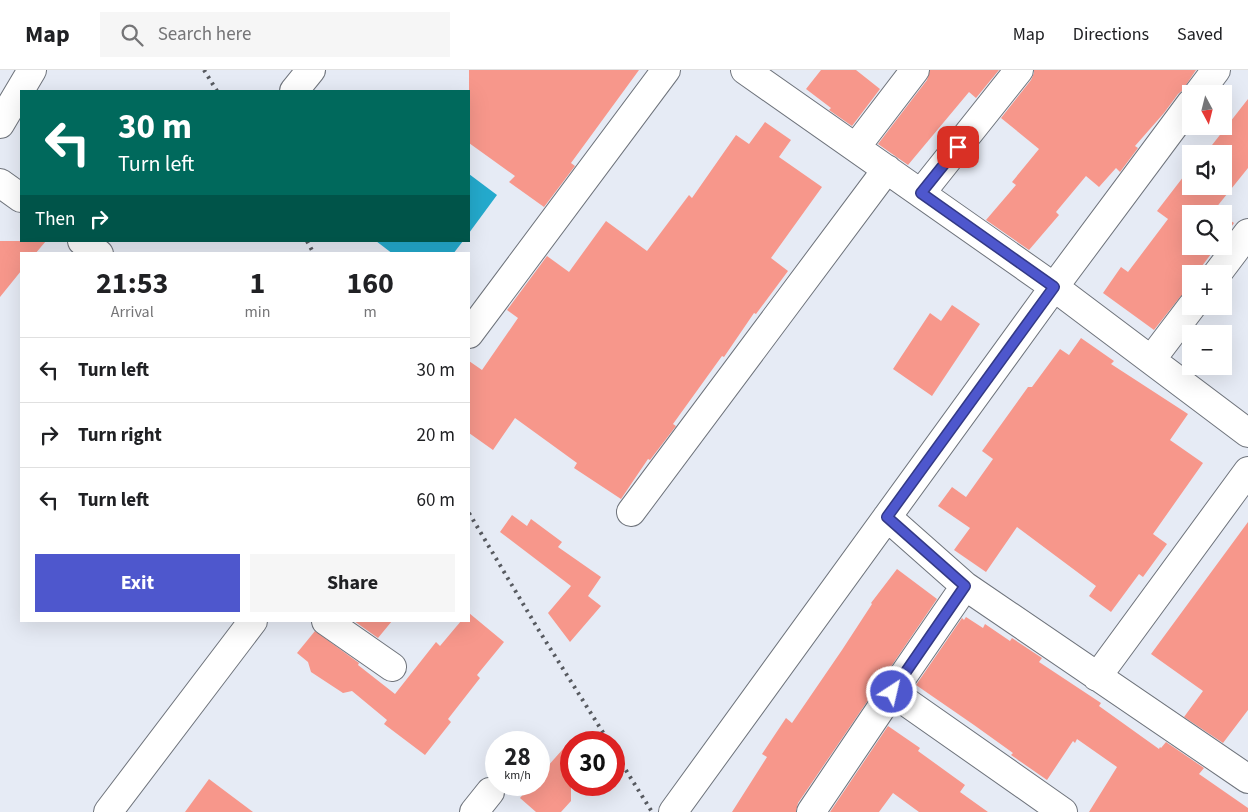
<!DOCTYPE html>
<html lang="en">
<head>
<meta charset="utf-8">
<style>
  body { margin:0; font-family:"Source Sans 3",sans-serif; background:#f6f6f6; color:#202124; height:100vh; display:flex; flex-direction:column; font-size:19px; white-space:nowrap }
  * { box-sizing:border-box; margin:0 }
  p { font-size:16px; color:#757577 }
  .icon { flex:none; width:28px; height:28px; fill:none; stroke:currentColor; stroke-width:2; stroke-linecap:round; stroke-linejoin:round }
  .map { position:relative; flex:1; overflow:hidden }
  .panel { position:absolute; left:20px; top:182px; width:450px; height:370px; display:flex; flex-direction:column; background:#fff; border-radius:0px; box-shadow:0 5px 20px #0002 }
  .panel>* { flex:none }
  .top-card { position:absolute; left:20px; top:20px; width:450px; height:152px; border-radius:0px; box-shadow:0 5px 20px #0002; background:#00695c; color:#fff; overflow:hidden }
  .needle { width:32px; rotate:173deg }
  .tools { position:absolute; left:1182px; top:15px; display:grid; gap:10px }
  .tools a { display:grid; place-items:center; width:50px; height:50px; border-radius:0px; background:#fff; box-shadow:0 5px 20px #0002; font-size:25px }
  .speed { position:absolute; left:485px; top:661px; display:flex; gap:10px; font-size:25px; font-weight:700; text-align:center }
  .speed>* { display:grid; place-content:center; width:65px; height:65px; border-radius:50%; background:#fff; box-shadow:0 5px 20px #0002; line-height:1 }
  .speed small { font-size:12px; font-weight:400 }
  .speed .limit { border:8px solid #d22; background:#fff; color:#111 }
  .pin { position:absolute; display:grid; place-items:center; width:42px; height:42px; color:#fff; margin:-21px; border-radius:10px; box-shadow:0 2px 8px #0006 }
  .me { position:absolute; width:55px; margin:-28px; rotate:35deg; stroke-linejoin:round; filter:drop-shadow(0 0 4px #0008) }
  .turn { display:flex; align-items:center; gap:18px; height:105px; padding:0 15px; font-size:22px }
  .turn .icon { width:65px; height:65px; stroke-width:2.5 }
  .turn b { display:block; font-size:35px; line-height:42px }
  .then { display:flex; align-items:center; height:48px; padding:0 15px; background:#0003; gap:10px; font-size:19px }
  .eta { display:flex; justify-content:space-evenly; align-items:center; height:85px; text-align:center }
  .eta b { font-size:30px; font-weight:700; line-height:35px }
  .primary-button { display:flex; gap:10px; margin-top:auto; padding:10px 15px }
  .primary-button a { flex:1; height:58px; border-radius:0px; background:#4e57cd; color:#fff; font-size:20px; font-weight:700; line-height:58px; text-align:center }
  .primary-button a+a { background:#f6f6f6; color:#202124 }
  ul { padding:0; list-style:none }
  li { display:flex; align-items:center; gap:15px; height:65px; padding:0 15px; border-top:1px solid #e0e0e0 }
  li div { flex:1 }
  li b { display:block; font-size:19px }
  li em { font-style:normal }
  header { display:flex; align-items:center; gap:30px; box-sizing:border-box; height:70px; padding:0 25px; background:#fff; border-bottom:1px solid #e0e0e0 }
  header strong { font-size:24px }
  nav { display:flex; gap:28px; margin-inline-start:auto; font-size:18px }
  .search { width:350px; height:45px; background:#f6f6f6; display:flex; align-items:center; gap:12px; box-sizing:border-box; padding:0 18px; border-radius:0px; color:#757577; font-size:19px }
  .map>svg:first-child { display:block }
</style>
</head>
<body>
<header>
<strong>Map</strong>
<div class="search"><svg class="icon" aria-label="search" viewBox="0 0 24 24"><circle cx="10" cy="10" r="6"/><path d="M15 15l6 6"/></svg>Search here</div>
<nav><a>Map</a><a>Directions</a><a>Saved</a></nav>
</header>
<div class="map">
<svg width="1248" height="742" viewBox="0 0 1248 742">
  <rect width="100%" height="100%" fill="#e6ebf5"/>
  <path fill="#24aacd" d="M 469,104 L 497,125 L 469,163 Z
    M 376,171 L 463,171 L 453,184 L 393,184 Z"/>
  <path fill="#f7978b" d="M 469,0 L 639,0 L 571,93 L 575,96 L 544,137 L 509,112 L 515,106 L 469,73 Z
    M 821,0 L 856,0 L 880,19 L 852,56 L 829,40 L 831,38 L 806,19 Z
    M 930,0 L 999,0 L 976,28 L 969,22 L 908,95 L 878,74 L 927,10 Z
    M 1034,0 L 1196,0 L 1186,15 L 1183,20 L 1178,24 L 1164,43 L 1135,76 L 1138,78 L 1120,102 L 1116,98 L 1099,117 L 1086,106 L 1056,142 L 1059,145 L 1029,180 L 986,150 L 1016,115 L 1012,112 L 1039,79 L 1001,48 L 1031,10 L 1034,3 Z
    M 1248,29 L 1248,98 L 1215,139 L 1221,144 L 1191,144 L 1191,176 L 1217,176 L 1196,204 L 1191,204 L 1191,210 L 1186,217 L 1191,221 L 1186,222 L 1180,227 L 1154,260 L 1103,223 L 1121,197 L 1128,202 L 1168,149 L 1157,141 L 1187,102 L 1189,103 L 1191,101 L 1191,116 L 1224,116 L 1224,84 L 1205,84 Z
    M 765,52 L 791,70 L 779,87 L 822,117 L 771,188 L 788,201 L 756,244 L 754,243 L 724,287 L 722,286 L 673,354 L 676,356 L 650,390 L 648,389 L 621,429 L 574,398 L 577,393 L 515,348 L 493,380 L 469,363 L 469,291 L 482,300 L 518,248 L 507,240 L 547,186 L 569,202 L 606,151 L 647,181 L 689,125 L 692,128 L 736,65 L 749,74 Z
    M 1224,146 L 1234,153 L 1224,167 Z
    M 0,171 L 46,171 L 35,184 L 21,184 L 21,201 L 0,227 Z
    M 952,235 L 980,254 L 932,326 L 893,299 L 930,243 L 941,251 Z
    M 1081,268 L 1114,291 L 1111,294 L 1188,344 L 1170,370 L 1203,393 L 1153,464 L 1167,474 L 1143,507 L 1139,504 L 1111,542 L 1089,526 L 1096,516 L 1017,457 L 986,502 L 954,480 L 970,458 L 938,436 L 952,417 L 966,427 L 993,389 L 982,381 L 1028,317 L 1032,317 L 1060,279 L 1069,285 Z
    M 512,445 L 527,456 L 531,449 L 562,472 L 558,477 L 601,507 L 588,526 L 601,536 L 570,572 L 548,543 L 571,516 L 500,462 Z
    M 1248,452 L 1248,640 L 1223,673 L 1184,647 L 1203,621 L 1151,584 Z
    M 897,499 L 937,529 L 798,733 L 796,742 L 732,742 L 767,687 L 762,684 L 786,648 L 792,653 L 842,580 L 872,534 L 871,533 Z
    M 469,543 L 504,572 L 477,605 L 480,608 L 448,649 L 451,652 L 425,685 L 384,654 L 387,650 L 352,621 L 343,623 L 311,602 L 308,592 L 297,583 L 315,561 L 359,593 L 358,595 L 395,624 L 436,572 L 440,576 L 461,551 L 469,551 Z
    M 966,547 L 983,558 L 985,554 L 1010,571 L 1012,568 L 1042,588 L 1039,592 L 1101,633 L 1099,636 L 1159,679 L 1160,677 L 1161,678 L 1166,672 L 1204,698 L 1199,704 L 1248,738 L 1248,742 L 1089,742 L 1117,697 L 1077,669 L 1075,673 L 1073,671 L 1047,710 L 1011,685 L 1013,683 L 974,655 L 916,615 L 962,548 L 964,550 Z
    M 354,551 L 392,551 L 378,568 Z
    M 888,656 L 920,678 L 918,681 L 965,715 L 960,722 L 988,742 L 919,742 L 893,723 L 879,742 L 830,742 Z
    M 571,670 L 571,731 L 561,742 L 536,742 L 520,728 L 531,715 L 539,715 L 539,706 Z
    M 209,709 L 253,742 L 185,742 Z"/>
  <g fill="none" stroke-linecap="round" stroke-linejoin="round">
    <g stroke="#6e737b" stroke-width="30">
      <path id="minor" d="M 745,0 L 1054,217 L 1248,363
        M 294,21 L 311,0
        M 1198,24 L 1216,0
        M 856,77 L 915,0
        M 0,113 L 21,128
        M 921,123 L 1019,0
        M 82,171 L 99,184
        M 1217,204 L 1248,163
        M 469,264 L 666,0
        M 1151,290 L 1192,236
        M 631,442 L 887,99
        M 887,447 L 965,516
        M 326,551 L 392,597
        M 1097,607 L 1248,401
        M 108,742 L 253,551
        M 474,742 L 490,722
        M 673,742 L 1054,217 L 1191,33
        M 811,742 L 892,622
        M 1063,742 L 892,622 L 965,516 L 1248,709"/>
    </g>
    <g stroke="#6e737b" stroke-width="30">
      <path id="tertiary" d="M 0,54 L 32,0"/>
    </g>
    <use href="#minor" stroke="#fff" stroke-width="28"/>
    <use href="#tertiary" stroke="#fff" stroke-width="28"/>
    <path stroke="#575a60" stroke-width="4" stroke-dasharray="2.5 5" stroke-linecap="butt" d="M 204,0 L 217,21
      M 307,171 L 314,184
      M 469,443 L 538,559 L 609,672
      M 614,681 L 652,742"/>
  </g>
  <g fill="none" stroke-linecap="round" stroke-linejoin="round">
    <g stroke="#333985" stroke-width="12">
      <path id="route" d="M 892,622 L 965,516 L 887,447 L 1054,217 L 921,123 L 958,77"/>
    </g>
    <use href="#route" stroke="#4e57cd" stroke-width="9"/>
  </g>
</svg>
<div class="tools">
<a><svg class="needle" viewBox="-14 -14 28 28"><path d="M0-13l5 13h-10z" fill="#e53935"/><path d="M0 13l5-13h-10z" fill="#757577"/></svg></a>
<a><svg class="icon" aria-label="sound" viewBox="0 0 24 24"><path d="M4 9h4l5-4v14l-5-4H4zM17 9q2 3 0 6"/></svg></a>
<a><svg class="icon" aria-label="search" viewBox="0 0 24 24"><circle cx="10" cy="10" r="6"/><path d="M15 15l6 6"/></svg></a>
<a>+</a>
<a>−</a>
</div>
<div class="speed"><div>28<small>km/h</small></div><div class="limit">30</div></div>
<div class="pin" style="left:958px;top:77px;background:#d93025"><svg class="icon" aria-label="arrive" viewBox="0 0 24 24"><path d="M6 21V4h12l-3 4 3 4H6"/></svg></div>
<svg class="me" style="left:892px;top:622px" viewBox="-20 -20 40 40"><circle r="17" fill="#4e57cd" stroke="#fff" stroke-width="3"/><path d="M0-11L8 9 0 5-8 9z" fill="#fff"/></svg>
<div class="top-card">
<div class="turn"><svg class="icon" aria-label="left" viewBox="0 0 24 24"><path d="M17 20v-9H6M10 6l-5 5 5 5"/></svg><div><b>30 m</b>Turn left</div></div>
<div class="then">Then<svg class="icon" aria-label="right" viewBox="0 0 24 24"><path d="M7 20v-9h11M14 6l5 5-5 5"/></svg></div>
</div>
<section class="panel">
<div class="eta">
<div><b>21:53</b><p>Arrival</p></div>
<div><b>1</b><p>min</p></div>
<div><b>160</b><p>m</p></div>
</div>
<ul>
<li><svg class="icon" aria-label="left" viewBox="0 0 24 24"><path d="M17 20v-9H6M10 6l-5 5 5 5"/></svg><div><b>Turn left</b></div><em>30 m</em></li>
<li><svg class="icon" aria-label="right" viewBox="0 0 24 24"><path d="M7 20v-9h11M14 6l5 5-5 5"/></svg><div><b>Turn right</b></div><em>20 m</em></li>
<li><svg class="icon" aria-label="left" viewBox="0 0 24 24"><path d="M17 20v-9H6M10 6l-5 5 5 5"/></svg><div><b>Turn left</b></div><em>60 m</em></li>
</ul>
<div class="primary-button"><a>Exit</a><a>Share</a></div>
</section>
</div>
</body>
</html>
